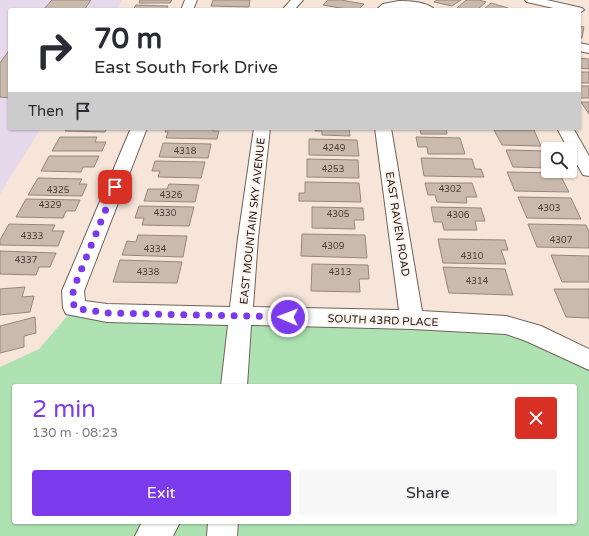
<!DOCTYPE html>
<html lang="en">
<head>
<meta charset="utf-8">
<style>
  body { margin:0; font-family:"Varela Round",sans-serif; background:#f7f7f7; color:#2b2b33; height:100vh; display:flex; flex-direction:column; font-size:15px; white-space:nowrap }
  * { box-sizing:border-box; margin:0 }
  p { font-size:13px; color:#7c7c81 }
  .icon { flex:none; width:22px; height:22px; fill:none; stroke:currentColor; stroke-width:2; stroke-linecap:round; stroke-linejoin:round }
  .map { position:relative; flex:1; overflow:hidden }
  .side { position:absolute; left:12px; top:384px; width:565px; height:140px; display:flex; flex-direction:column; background:#fff; border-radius:4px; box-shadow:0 1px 3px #0004 }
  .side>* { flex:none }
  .banner { position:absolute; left:8px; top:8px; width:573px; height:122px; border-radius:4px; box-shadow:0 1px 3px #0004; background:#fff; color:#2b2b33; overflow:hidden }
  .controls { position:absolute; left:541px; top:142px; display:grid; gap:8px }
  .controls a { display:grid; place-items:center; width:36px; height:36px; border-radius:4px; background:#fff; box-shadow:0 1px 3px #0004; font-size:20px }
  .pin { position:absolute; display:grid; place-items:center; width:34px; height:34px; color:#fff; margin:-17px; border-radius:8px; box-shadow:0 2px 6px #0006 }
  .me { position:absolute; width:44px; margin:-22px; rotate:271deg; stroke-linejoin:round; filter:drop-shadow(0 0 3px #0008) }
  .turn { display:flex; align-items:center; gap:14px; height:84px; padding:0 20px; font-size:18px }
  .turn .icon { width:52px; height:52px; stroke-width:2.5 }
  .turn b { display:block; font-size:28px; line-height:34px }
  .then { display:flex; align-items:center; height:38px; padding:0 20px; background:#0003; gap:8px; font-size:15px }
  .round { display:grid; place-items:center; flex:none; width:42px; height:42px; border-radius:4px; background:#f7f7f7 }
  .head { display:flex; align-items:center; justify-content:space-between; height:68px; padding:0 20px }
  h1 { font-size:24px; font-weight:600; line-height:30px; color:#7c3aed }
  .button { display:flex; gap:8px; margin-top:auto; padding:8px 20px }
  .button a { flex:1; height:46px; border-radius:4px; background:#7c3aed; color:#fff; font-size:16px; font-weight:600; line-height:46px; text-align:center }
  .button a+a { background:#f7f7f7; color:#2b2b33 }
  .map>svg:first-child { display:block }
</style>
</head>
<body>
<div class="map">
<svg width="589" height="536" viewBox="0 0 589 536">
  <rect width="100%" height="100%" fill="#f7e5da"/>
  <path fill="#e7d9ec" d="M 0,0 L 122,0 L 115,10 L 10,10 L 10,128 L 41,128 L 0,194 Z"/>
  <path fill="#aee2b2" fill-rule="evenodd" d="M 74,308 L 506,325 L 589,360 L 589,536 L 0,536 L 0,367 L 39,349 ZM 14,386 L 575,386 L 575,522 L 14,522 Z"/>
  <path fill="#cabaae" stroke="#96867c" d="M 52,0 L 91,0 L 84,10 L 43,10 Z
    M 140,0 L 172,0 L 170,3 L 139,3 Z
    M 213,0 L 250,0 L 249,7 L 211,6 Z
    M 328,0 L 341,0 L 364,4 L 358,10 L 352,10 L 323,5 Z
    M 437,0 L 461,0 L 452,6 L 434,2 Z
    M 466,0 L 479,0 L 486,2 L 477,10 L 457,8 Z
    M 491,3 L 508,8 L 506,10 L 483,10 Z
    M 136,5 L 168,6 L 166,9 L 169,9 L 168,10 L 133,10 Z
    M 579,26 L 584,27 L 582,38 L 579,37 Z
    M 10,49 L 10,98 L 0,97 L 0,63 Z
    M 579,58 L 589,59 L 589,69 L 579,68 Z
    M 579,72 L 589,72 L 589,83 L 579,83 Z
    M 579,86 L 589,86 L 589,98 L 579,98 Z
    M 581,102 L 589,102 L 589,114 Z
    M 67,128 L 107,128 L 105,132 L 65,131 Z
    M 166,128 L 213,128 L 213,131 L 219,131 L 217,139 L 166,138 L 168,132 L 165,132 Z
    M 315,128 L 349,128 L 350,136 L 322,135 L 322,131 L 315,131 Z
    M 411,128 L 454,128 L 455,129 L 446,129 L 447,134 L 421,134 L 420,129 Z
    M 494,130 L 534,130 L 541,146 L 502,145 Z
    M 60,137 L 97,137 L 95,142 L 106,142 L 102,151 L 52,151 Z
    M 416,137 L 460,138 L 465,154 L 428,154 L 427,147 L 418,147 Z
    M 309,139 L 357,140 L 359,156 L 309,155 Z
    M 163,143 L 211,144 L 208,158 L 159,157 Z
    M 506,150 L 547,151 L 548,161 L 544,161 L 548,168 L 513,167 Z
    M 49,156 L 99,156 L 94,167 L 83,167 L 81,172 L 41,171 Z
    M 421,158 L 472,159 L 475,169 L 481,169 L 484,177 L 424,176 Z
    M 307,159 L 358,160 L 359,178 L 307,177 Z
    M 155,161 L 205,162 L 201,178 L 158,177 L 160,171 L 152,171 Z
    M 507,172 L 559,173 L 569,192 L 515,191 Z
    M 38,178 L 82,179 L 79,184 L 87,184 L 82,196 L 28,195 Z
    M 305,182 L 359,183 L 361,202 L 299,201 L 299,193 L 305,193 Z
    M 425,183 L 472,183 L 477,197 L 466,197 L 467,203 L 437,202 L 435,195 L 428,195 Z
    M 169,184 L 199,185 L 195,202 L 144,201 L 148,189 L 167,189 Z
    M 518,197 L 571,198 L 581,219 L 527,218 Z
    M 26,199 L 80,200 L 75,211 L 66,211 L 63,218 L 16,217 Z
    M 139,206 L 194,207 L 189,226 L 142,225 L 144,218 L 135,218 Z
    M 312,207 L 363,208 L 364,220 L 354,220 L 355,229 L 312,228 Z
    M 431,207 L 481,208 L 485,221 L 475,221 L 477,230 L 444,230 L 442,222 L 434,222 Z
    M 9,224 L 55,225 L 52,231 L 64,231 L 58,246 L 0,245 L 0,240 Z
    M 528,224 L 586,225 L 589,232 L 589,248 L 537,247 Z
    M 302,234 L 365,235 L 367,258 L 301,256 Z
    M 138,235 L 187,236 L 183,257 L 122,255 L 127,241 L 136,242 Z
    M 438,239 L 505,240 L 508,250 L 501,250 L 506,264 L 443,263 Z
    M 0,251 L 56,253 L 50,267 L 39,267 L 36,275 L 0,274 Z
    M 551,255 L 589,256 L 589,282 L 562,282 Z
    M 120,260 L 182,262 L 177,283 L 113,282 Z
    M 312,264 L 368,265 L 369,279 L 359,279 L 360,292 L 311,291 Z
    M 443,267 L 505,269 L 513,295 L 449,293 Z
    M 25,287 L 22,297 L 34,296 L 30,312 L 0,315 L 0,289 Z
    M 554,289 L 589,289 L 589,318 L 566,317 Z
    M 35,317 L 36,333 L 24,336 L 24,347 L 0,353 L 0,326 Z"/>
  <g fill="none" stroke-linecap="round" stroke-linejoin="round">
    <g stroke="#716258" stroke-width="2">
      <path id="minor" d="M 185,0 L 197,0 L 193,10 L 181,10 Z
        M 291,0 L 303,0 L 294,10 L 282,10 Z
        M 525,0 L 547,0 L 582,8 L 584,10 L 579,13 L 579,10 L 562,10 L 527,2 Z
        M 399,1 C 409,1 428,2 435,10 L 399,8 L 390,10 L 376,10 L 383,4 Z
        M 579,43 L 589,45 L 589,53 L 579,51 Z
        M 131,128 L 147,128 L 84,291 L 85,301 L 107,304 L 230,307 L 238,238 L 254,128 L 270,128 L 258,238 L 253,307 L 399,310 L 375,128 L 391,128 L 422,311 L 506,316 L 541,326 L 589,349 L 589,370 L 526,341 L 506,334 L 412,329 L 251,325 L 247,386 L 221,386 L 228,325 L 107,322 L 66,314 L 63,308 L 62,291 Z
        M 557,128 L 573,128 L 589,156 L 589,176 L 583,175 L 570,152 L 570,149 L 568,149 Z
        M 208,522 L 238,522 L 237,536 L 207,536 Z"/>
    </g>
    <g stroke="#716258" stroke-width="2">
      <path id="tertiary" d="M 142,522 L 180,522 L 173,536 L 135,536 Z"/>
    </g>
    <use href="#minor" fill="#fff" fill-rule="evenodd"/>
    <use href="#tertiary" fill="#fff" fill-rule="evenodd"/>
  </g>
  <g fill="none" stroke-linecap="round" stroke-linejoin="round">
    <path stroke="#7c3aed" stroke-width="7" stroke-dasharray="0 12.6" d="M 115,187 L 73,290 L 74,308 L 107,313 L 288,317"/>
  </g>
  <g text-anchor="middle" stroke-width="4" stroke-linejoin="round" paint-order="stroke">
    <g font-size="9" fill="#4a413b">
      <text x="334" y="151">4249</text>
      <text x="185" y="154">4318</text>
      <text x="333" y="172">4253</text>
      <text x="450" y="192">4302</text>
      <text x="58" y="193">4325</text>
      <text x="171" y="198">4326</text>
      <text x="50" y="208">4329</text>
      <text x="549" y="211">4303</text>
      <text x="165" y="216">4330</text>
      <text x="338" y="217">4305</text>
      <text x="458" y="218">4306</text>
      <text x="32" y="239">4333</text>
      <text x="561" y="243">4307</text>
      <text x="333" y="249">4309</text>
      <text x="155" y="252">4334</text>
      <text x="472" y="259">4310</text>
      <text x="26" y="263">4337</text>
      <text x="148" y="275">4338</text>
      <text x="340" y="275">4313</text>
      <text x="477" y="284">4314</text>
    </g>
    <g font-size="11" fill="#1f1915" stroke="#fef4ed">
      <text transform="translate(252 221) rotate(-84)" y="4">EAST MOUNTAIN SKY AVENUE</text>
      <text transform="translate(398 224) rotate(81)" y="4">EAST RAVEN ROAD</text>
      <text transform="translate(383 320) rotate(2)" y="4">SOUTH 43RD PLACE</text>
    </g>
  </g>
</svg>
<div class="controls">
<a><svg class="icon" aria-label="search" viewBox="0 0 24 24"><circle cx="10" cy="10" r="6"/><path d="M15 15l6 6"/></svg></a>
</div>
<div class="pin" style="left:115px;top:187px;background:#d93025"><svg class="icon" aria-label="arrive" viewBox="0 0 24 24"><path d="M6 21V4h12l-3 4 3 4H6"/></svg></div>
<svg class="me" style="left:288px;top:317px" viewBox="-20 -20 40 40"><circle r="17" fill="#7c3aed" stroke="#fff" stroke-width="3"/><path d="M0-11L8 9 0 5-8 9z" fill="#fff"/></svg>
<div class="banner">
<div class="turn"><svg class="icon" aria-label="right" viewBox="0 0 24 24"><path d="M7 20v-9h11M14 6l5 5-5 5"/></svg><div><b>70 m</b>East South Fork Drive</div></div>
<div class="then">Then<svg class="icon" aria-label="arrive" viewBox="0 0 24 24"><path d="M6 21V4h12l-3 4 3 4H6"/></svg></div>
</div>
<section class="side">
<div class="head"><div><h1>2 min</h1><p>130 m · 08:23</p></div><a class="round" style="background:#d93025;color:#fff"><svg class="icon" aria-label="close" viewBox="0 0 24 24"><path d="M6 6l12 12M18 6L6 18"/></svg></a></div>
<div class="button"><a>Exit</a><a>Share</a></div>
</section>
</div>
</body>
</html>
